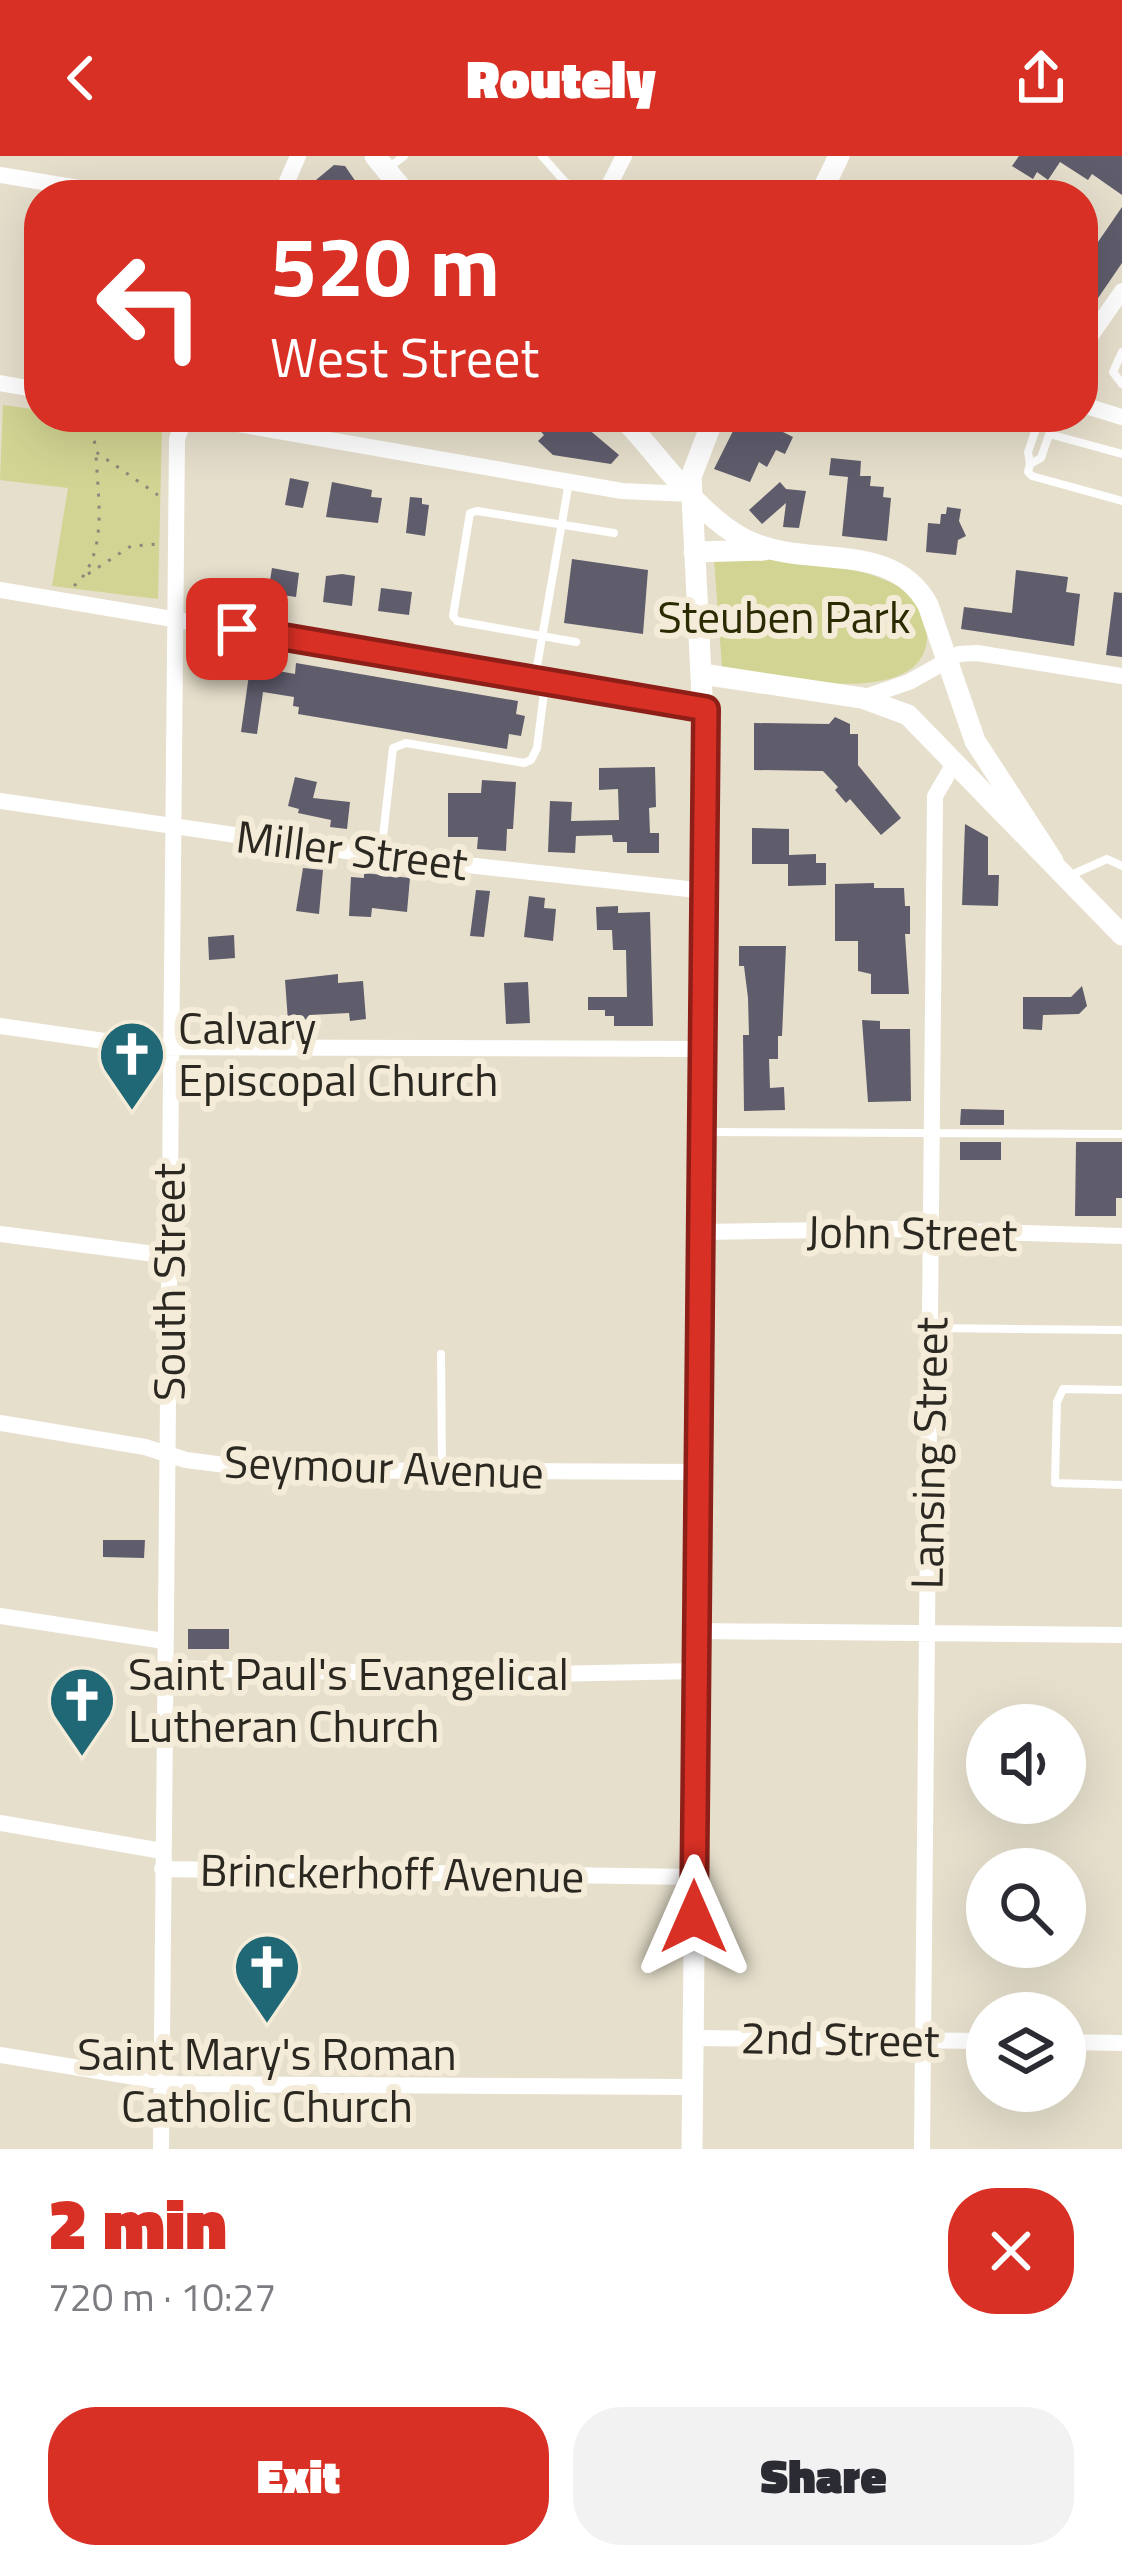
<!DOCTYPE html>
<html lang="en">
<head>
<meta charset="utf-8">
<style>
  body { margin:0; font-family:"Titillium Web",sans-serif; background:#f2f2f3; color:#2b2b33; height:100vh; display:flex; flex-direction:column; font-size:45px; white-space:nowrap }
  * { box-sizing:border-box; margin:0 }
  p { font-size:39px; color:#7c7c81 }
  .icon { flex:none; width:66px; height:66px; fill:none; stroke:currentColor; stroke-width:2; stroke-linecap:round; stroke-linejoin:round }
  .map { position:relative; height:1993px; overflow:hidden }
  .details { display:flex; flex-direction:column; background:#fff; flex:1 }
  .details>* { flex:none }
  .top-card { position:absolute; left:24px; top:24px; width:1074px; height:252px; border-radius:48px; box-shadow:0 12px 48px #0002; background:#d93025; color:#fff; overflow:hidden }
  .buttons { position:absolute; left:966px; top:1548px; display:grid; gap:24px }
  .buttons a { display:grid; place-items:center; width:120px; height:120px; border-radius:50%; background:#fff; box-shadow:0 12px 48px #0002; font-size:60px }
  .pin { position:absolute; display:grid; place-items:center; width:102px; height:102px; color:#fff; margin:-51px; border-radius:24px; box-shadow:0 6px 18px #0006 }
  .me { position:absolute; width:132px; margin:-66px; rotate:0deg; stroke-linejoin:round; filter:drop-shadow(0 0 9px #0008) }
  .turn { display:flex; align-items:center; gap:42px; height:252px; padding:0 48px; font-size:54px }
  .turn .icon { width:156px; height:156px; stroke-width:2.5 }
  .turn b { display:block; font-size:84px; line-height:102px }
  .round { display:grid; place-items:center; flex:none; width:126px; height:126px; border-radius:48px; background:#f2f2f3 }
  .headline { display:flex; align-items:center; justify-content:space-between; height:204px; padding:0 48px }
  h1 { font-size:72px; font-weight:800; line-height:90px; color:#d93025 }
  .primary-button { display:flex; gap:24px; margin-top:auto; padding:24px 48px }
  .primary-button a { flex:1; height:138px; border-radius:48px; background:#d93025; color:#fff; font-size:48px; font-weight:800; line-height:138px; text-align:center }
  .primary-button a+a { background:#f2f2f3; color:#2b2b33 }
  header { display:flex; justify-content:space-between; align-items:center; height:156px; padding:0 48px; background:#d93025; color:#fff; font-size:54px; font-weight:800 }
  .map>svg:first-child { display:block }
</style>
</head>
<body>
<header><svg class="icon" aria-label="back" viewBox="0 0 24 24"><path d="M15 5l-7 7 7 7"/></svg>Routely<svg class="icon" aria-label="share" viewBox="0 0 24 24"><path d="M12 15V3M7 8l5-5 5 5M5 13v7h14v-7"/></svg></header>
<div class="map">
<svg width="1122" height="1993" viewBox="0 0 1122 1993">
  <rect width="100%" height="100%" fill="#e6dfcc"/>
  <path fill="#d1d492" d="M 3,249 L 39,254 L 39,261 L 95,261 L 162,270 L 158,443 L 52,430 L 68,332 L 0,324 Z
    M 714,403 C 783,403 855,402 914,439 C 920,453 928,469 927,484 C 919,557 768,518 722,511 Z"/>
  <path fill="#5f5c6c" d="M 1019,0 L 1122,0 L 1122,39 L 1092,18 L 1088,24 L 1060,6 L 1048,24 L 1037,16 L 1033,23 L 1012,10 Z
    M 334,9 L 345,10 L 365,39 L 298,39 Z
    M 1122,51 L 1122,107 L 1083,164 L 1083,99 L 1087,102 Z
    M 527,261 L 574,261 L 619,299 L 611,308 L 553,299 L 538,285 L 544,279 Z
    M 740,261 L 753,261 L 793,281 L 785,298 L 776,294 L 767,311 L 759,306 L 750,326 L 714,313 Z
    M 831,302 L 861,305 L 860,320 L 871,320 L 870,330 L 884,331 L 883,341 L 891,342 L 887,385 L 842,380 L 848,321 L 829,319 Z
    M 290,322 L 309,326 L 303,352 L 285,349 Z
    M 332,326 L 372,334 L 371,341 L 382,342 L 378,367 L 326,361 Z
    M 780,326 L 786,333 L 806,335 L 799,372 L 783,371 L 786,347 L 762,368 L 749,354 Z
    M 410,341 L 422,342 L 422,348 L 429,349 L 425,380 L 406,377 Z
    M 947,351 L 961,353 L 959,365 L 966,380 L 958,384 L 956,399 L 926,396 L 928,367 L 940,368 L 941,358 L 946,358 Z
    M 572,403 L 648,414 L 643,478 L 564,467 Z
    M 272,412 L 299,417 L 296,441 L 268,437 Z
    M 1016,414 L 1068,421 L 1066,436 L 1080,438 L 1074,490 L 961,473 L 964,451 L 1012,457 Z
    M 342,418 L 355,420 L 352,450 L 323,446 L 326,420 Z
    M 381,432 L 412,436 L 409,459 L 378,455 Z
    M 1114,436 L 1122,437 L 1122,501 L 1106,499 Z
    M 252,497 L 269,500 L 267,513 L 295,518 L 296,507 L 518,545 L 516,558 L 525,560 L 521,580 L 509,578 L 507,593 L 298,558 L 299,551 L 293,550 L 294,541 L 263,536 L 257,578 L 241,576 Z
    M 835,561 L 850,568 L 850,578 L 858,578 L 858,609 L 901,662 L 881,679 L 850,643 L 846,647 L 835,634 L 838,631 L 823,615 L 754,614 L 754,567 L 829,568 Z
    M 655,611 L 656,651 L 649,652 L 650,677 L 659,677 L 659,697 L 627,697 L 627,686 L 613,686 L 612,679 L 576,680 L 575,697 L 548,696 L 550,645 L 572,646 L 571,665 L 619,664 L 618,633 L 599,634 L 599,612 Z
    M 295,621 L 317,626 L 313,642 L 350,646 L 347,673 L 330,671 L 331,664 L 298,657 L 299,653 L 288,650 Z
    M 482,624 L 516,626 L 513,673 L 507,673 L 506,695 L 477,693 L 478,681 L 448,681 L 448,637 L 481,637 Z
    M 965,668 L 988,681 L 988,719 L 999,719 L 998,750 L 962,749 Z
    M 752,672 L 789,673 L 789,699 L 816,698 L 816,707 L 826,707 L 826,729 L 788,730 L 788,708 L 752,708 Z
    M 303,712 L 323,714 L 319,758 L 296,755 Z
    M 364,717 L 410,722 L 407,756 L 372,752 L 371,761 L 349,760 L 351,721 L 364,722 Z
    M 874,727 L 874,732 L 904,732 L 905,750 L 910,750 L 910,778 L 905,778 L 909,838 L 871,838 L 871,818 L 858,815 L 858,785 L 835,785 L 835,728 Z
    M 476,734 L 490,735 L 484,781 L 470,780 Z
    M 529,740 L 545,742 L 544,752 L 556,753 L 553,785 L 524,781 Z
    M 618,750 L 618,757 L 650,756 L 653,870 L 614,870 L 614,860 L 605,860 L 605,854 L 588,854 L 588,841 L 627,841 L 626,794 L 613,794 L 612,774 L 597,774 L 596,751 Z
    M 234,779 L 235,802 L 209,804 L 208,781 Z
    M 739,790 L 786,790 L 782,880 L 778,880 L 778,903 L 769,903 L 770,932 L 784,931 L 785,954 L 744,955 L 743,879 L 749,879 L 748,842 L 744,810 L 739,810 Z
    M 338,818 L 338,827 L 363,825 L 366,863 L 350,865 L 349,857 L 309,859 L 310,863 L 288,865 L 285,824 Z
    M 528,826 L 530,867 L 506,868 L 504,827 Z
    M 1082,830 L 1087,850 L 1079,858 L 1043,859 L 1042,874 L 1023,873 L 1023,841 L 1071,841 Z
    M 862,864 L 880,865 L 880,873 L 910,873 L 911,945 L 868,946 Z
    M 961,953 L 1004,954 L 1004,969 L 960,969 Z
    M 960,986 L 1001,986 L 1001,1004 L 960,1004 Z
    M 1076,986 L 1122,986 L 1122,1042 L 1116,1042 L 1116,1060 L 1075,1060 Z
    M 103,1384 L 145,1384 L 144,1402 L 103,1401 Z
    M 188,1473 L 229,1473 L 229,1493 L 188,1493 Z"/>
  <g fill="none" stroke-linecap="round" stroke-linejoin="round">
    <path stroke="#8d887b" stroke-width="3" stroke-dasharray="3 9" stroke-linecap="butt" d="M 91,261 L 96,296 L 158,339
      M 88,418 L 131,390 L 159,388
      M 74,430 C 110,398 97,339 96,296"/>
    <path stroke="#fff" stroke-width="8" d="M 542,0 L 565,26 L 594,39
      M 387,13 L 404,0
      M 1122,196 L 1113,216 L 1122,228
      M 1040,261 L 1028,296 L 1030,308 L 1041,302 L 1055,261
      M 1049,278 L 1122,298
      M 1030,308 L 1028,316 L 1032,320 L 1122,345
      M 576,486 L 457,465 L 453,460 L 470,357 L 477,355 L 614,377
      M 535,522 L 569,326
      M 381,698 L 393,592 L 406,587 L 524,607 L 531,604 L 537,592 L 545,528
      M 1069,720 L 1107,703 L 1122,710
      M 704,976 L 1122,978
      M 932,1172 L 1122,1174
      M 441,1198 L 442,1313
      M 1122,1234 L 1063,1233 L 1057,1246 L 1055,1327 L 1122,1329"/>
    <path stroke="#fff" stroke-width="16" d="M 0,19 L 121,39
      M 281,39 L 298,0
      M 604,39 L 624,0
      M 1083,191 L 1122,135
      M 0,227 L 39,234
      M 1083,249 L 1122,261
      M 198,261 L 622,335 L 691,338
      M 0,434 L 706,553
      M 862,542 L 909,526 L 959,498 L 977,497 L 1122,520
      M 0,645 L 374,699 L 706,735
      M 0,870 L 146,891 L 703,893
      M 702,1076 L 900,1073 L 1122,1080
      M 0,1078 L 170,1100
      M 0,1267 L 145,1291 L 186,1304 L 264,1314 L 699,1316
      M 0,1460 L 164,1485
      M 696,1475 L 1122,1479
      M 164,1512 L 499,1519 L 696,1515
      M 0,1667 L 162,1695
      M 162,1713 L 694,1721
      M 692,1882 L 987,1885
      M 1065,1886 L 1122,1887
      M 0,1899 L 177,1928 L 692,1931
      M 161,1993 L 177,283 L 185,261
      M 922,1993 L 935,640 L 955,606"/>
    <path stroke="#fff" stroke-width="21" d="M 375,0 L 407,39
      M 820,39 L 839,0
      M 622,261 C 659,299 698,360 746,384 C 806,414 892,382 928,449 L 975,585 L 1053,705
      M 694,396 L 764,394
      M 702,518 L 862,542 L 908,559 L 1122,779
      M 692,1993 L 706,618 L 691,321 L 714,261"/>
  </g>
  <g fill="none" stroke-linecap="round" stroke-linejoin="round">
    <g stroke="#8d1f18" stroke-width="30">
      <path id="route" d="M 237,473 L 706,553 L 694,1761"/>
    </g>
    <use href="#route" stroke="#d93025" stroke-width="21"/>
  </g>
  <defs>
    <g id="church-pin" transform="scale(3.45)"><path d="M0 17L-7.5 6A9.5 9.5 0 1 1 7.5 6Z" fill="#206876" stroke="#f4ecd9"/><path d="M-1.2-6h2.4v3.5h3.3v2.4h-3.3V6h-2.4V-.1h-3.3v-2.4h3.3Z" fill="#fff"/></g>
  </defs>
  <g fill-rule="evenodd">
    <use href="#church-pin" x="132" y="898"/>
    <use href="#church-pin" x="82" y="1544"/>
    <use href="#church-pin" x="267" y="1811"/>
  </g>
  <g text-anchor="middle" stroke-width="12" stroke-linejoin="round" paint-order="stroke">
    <g font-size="45" fill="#2b2b01" stroke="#f4ecd9">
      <text x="784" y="477">Steuben Park</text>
    </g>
    <g font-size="45" fill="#2b2821" stroke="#f4ecd9">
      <text transform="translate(352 694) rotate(7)" y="16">Miller Street</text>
      <text transform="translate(912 1077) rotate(1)" y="16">John Street</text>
      <text transform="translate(169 1126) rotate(-90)" y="16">South Street</text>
      <text transform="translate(929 1297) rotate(-89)" y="16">Lansing Street</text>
      <text transform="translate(384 1311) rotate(2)" y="16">Seymour Avenue</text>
      <text transform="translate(392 1717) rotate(1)" y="16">Brinckerhoff Avenue</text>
      <text transform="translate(840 1883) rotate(1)" y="16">2nd Street</text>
    </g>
    <g font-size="45" fill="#2b2821" stroke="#f4ecd9" text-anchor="start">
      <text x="178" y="888">Calvary<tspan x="178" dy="52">Episcopal Church</tspan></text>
      <text x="128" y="1534">Saint Paul's Evangelical<tspan x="128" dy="52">Lutheran Church</tspan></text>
      <text x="267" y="1914" text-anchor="middle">Saint Mary's Roman<tspan x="267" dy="52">Catholic Church</tspan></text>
    </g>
  </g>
</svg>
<div class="buttons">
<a><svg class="icon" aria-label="sound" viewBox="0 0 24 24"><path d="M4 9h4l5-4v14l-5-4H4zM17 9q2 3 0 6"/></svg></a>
<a><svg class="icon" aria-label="search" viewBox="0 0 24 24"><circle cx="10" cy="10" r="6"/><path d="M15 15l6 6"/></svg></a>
<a><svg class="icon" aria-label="layers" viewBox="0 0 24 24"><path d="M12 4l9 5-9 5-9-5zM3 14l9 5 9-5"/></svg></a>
</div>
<div class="pin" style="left:237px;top:473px;background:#d93025"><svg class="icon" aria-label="arrive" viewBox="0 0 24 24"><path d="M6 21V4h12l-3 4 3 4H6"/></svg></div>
<svg class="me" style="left:694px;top:1761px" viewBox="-20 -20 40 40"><path d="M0-17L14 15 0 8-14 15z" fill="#d93025" stroke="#fff" stroke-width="4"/></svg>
<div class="top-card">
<div class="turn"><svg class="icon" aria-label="left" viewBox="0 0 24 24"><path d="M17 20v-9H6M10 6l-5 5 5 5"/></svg><div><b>520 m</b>West Street</div></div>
</div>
</div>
<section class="details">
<div class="headline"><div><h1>2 min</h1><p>720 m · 10:27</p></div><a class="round" style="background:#d93025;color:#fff"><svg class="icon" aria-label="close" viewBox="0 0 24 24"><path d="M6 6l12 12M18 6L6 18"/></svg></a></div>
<div class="primary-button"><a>Exit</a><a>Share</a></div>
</section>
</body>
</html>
